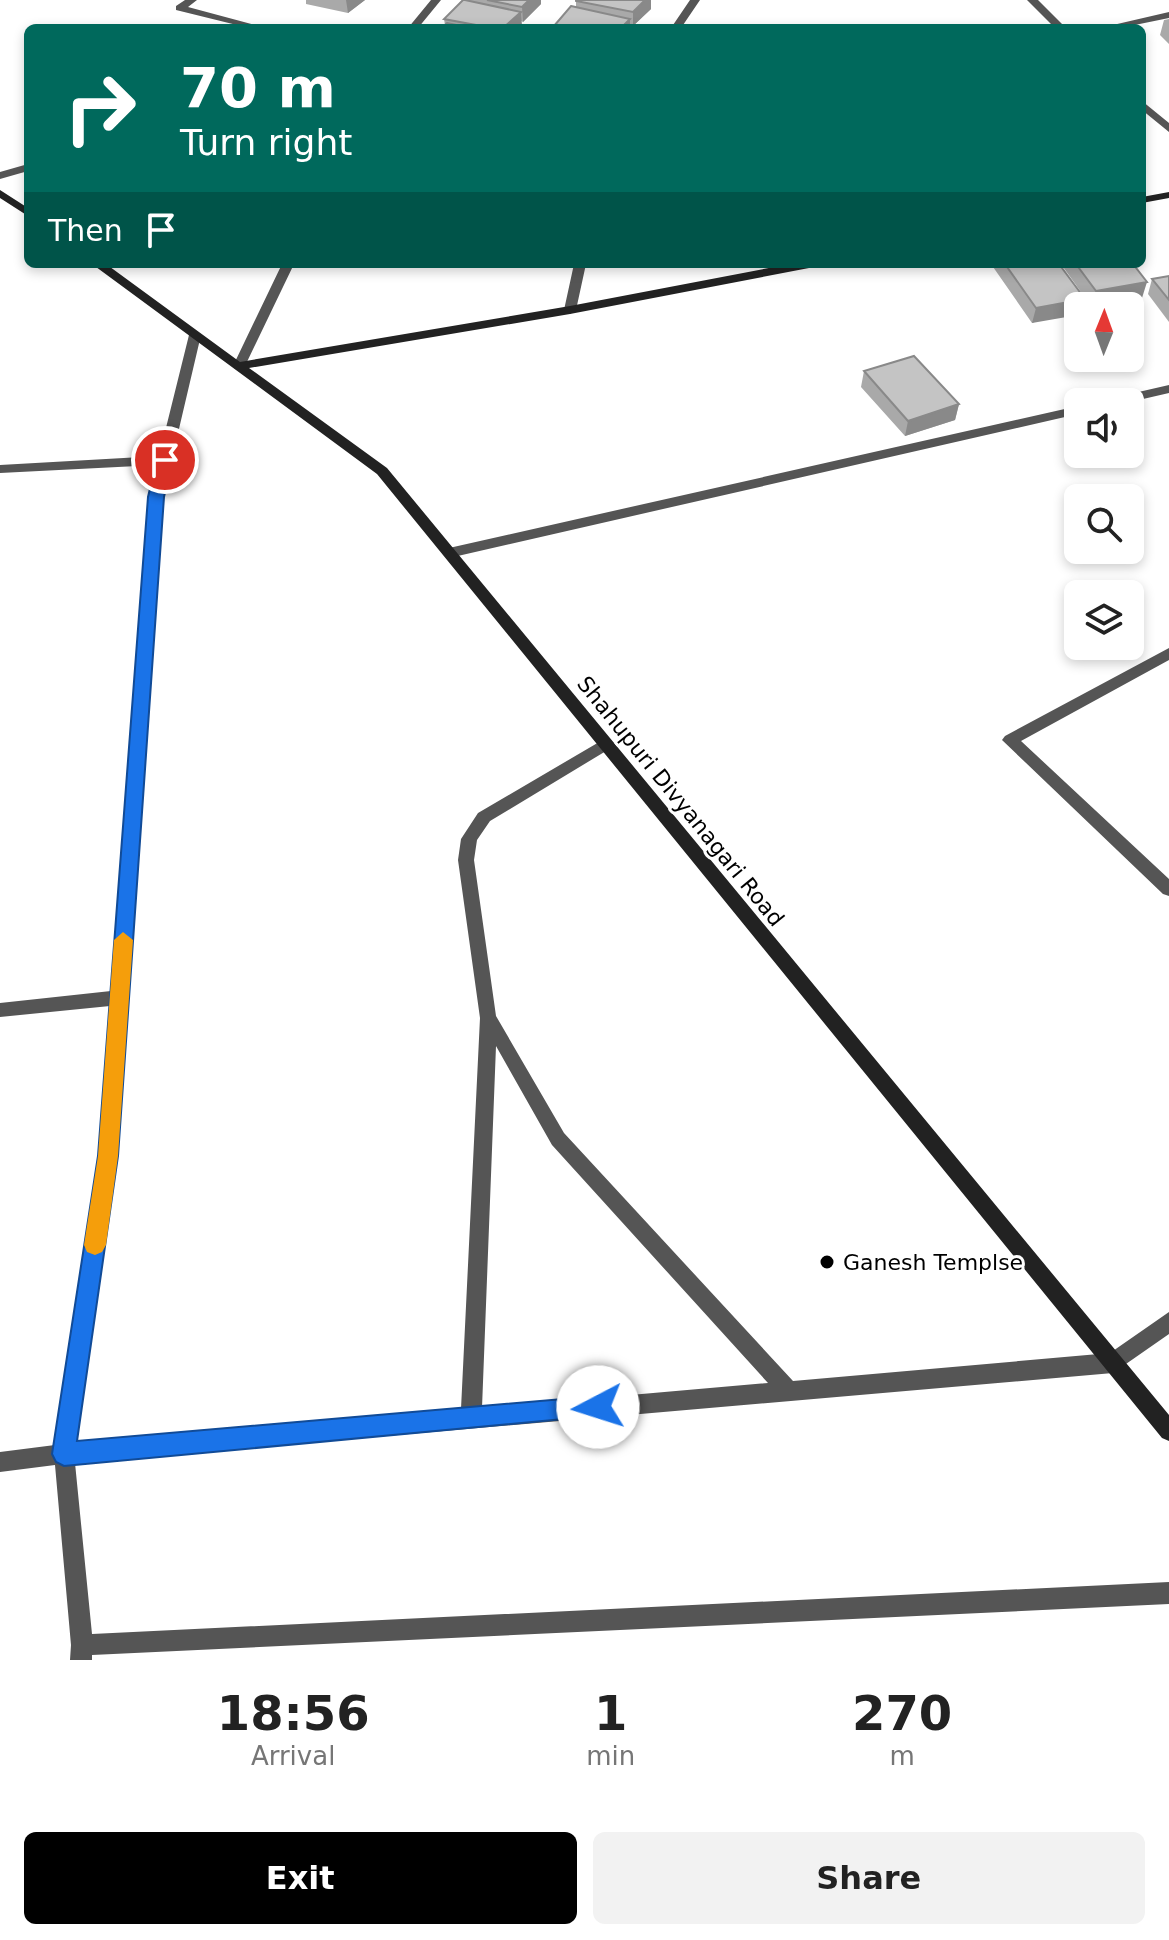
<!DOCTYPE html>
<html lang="en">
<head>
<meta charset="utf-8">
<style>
  body { margin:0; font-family:"DejaVu Sans",sans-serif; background:#f2f2f2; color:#222; height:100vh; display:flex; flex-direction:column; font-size:30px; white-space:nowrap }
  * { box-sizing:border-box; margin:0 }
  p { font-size:26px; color:#767676 }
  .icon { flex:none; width:44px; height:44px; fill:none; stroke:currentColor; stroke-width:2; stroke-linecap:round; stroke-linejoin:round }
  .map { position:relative; height:1660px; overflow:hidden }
  .side { display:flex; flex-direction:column; background:#fff; flex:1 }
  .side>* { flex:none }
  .banner { position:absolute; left:24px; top:24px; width:1122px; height:244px; border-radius:12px; box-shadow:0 4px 12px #0003; background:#00695c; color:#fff; overflow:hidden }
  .needle { width:52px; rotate:1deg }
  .controls { position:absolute; left:1064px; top:292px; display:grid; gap:16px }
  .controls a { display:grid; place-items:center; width:80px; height:80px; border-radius:12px; background:#fff; box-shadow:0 4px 12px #0003; font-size:40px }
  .pin { position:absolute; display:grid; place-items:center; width:68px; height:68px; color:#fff; margin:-34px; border:4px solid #fff; border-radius:50%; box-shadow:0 2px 8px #0007 }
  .me { position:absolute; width:88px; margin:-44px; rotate:265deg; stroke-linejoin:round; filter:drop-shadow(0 0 6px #0008) }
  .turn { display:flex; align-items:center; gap:28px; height:168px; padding:0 24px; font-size:36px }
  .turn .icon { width:104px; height:104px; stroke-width:2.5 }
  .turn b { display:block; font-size:56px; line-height:68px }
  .then { display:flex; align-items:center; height:76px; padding:0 24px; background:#0003; gap:16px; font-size:30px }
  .eta { display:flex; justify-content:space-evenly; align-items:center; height:136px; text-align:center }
  .eta b { font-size:48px; font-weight:600; line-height:56px }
  .button { display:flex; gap:16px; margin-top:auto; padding:16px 24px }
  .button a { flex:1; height:92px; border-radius:12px; background:#000; color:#fff; font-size:32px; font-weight:600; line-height:92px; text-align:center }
  .button a+a { background:#f2f2f2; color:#222 }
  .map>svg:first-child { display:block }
</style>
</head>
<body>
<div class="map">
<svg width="1169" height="1660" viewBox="0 0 1169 1660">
  <rect width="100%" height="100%" fill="#fff"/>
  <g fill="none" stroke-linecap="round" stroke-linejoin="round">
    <path fill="#555" fill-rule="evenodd" d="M 185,0 L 197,0 L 188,7 L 266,28 L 249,28 L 176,10 L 176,6 Z
      M 431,0 L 441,0 L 418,28 L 408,28 Z
      M 690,0 L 700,0 L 681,28 L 671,28 Z
      M 1027,0 L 1038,0 L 1066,28 L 1055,28 Z
      M 1169,12 L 1169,18 L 1120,28 L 1100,28 Z
      M 1142,101 L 1169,123 L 1169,132 L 1142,110 Z
      M 28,164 L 28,171 L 0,179 L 0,172 Z
      M 282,264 L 294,264 L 245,366 L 243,369 L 235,369 L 233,366 Z
      M 574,264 L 586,264 L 576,310 L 570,314 L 564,310 Z
      M 195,331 L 201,335 L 163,497 L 117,1156 L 76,1443 L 461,1409 L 480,1018 L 458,860 L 461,839 L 478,813 L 606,738 L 611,740 L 614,744 L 611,748 L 490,821 L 477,840 L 474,860 L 496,1016 L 564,1133 L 793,1381 L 1110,1353 L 1169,1312 L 1169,1334 L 1113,1373 L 75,1463 L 92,1634 L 1169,1582 L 1169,1604 L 92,1655 L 92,1660 L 70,1660 L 71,1645 L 55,1465 L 0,1472 L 0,1452 L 55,1445 L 99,1156 L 110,1006 L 0,1017 L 0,1003 L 111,991 L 149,497 L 157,465 L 0,473 L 0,465 L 159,456 L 189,335 ZM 496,1046 L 552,1145 L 768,1383 L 482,1408 Z
      M 1169,385 L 1169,393 L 1130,402 L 1107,402 L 1108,399 Z
      M 1078,406 L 1078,414 L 449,558 L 442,553 L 449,548 Z
      M 1169,648 L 1169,660 L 1021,741 L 1169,879 L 1169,896 L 1163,894 L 1002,740 L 1005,736 Z"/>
    <path fill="#222" fill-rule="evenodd" d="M 0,190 L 28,208 L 28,216 L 0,198 Z
      M 1169,192 L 1169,198 L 1142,203 L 1142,197 Z
      M 92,264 L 106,264 L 240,362 L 570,306 L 790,264 L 815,264 L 809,268 L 570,314 L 249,368 L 387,468 L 1169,1415 L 1169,1441 L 1162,1438 L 377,474 Z"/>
  </g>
  <path fill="#a9a9a9" d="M 306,0 L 365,0 L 348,13 L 306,4 Z
    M 463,0 L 541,0 L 541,4 L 523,22 L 521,21 L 522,27 L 520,28 L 442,28 L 445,25 L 444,19 Z
    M 576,1 L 651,9 L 633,26 L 630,26 L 630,28 L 554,28 L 554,26 L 576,7 Z
    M 1169,19 L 1169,44 L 1160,35 L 1164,20 Z
    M 991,264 L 1059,264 L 1085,299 L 1083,306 L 1078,306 L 1032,323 Z
    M 1061,264 L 1133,264 L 1142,298 L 1091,306 Z
    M 1169,276 L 1169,322 L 1148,294 L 1152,279 Z
    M 864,371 L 959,404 L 955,420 L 905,436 L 861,387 Z"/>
  <path fill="#898989" d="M 346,0 L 365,0 L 348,13 Z
    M 529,0 L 541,0 L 541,4 L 523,22 L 522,7 Z
    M 645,0 L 651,0 L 651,9 L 633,26 L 633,12 Z
    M 521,12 L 522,27 L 520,28 L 503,28 Z
    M 630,19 L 630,28 L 621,28 Z
    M 1147,282 L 1142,298 L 1091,306 L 1096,291 Z
    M 1085,299 L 1083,306 L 1078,306 L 1078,315 L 1032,323 L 1036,308 Z
    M 959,404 L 955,420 L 905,436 L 908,421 Z"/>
  <path fill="#c4c4c4" stroke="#898989" stroke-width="2" d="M 463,0 L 465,0 L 521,12 L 503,28 L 492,28 L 444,19 Z
    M 487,0 L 529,0 L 522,7 Z
    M 576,0 L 645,0 L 633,12 L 576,1 Z
    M 571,6 L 630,19 L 621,28 L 563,28 L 554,26 Z
    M 447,23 L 470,28 L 442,28 Z
    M 1005,264 L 1059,264 L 1085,299 L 1036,308 Z
    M 1076,264 L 1133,264 L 1147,282 L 1096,291 Z
    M 1169,276 L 1169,300 L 1152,279 Z
    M 914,356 L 959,404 L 908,421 L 864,371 Z"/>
  <path fill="#1a73e8" stroke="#114b97" stroke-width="2" d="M 165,455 L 172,460 L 164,497 L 118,1156 L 77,1441 L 598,1396 L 606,1399 L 609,1407 L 606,1415 L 64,1466 L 56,1462 L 52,1454 L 98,1156 L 148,497 L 157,460 Z"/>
  <path fill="#f59e0b" d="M 123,932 L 133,940 L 118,1156 L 106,1245 L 102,1252 L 95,1255 L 87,1252 L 84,1245 L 98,1156 L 114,940 Z"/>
  <circle fill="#000" stroke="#fff" stroke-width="3" cx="827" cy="1262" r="8"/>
  <g text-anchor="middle" stroke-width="6" stroke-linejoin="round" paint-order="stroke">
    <g font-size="22" fill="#000" stroke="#fff">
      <text transform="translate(681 801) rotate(51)" y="8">Shahupuri Divyanagari Road</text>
    </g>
    <g font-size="22" fill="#000" stroke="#fff" text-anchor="start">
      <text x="843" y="1270">Ganesh Templse</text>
    </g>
  </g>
</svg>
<div class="controls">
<a><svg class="needle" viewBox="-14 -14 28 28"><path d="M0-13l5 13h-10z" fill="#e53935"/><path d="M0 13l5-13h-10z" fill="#767676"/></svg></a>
<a><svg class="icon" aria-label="sound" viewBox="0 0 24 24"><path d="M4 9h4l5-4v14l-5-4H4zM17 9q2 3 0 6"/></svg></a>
<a><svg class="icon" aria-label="search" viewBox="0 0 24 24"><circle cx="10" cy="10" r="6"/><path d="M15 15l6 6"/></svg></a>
<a><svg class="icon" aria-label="layers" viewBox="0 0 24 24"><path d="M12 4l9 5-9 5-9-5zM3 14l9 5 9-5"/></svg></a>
</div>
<div class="pin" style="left:165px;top:460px;background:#d93025"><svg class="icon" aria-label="arrive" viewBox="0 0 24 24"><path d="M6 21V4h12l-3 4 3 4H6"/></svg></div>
<svg class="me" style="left:598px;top:1407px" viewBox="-20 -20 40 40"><circle r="19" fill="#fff"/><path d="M0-13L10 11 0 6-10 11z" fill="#1a73e8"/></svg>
<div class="banner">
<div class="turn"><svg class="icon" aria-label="right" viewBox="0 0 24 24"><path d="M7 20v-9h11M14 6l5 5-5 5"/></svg><div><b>70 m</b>Turn right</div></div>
<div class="then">Then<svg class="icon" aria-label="arrive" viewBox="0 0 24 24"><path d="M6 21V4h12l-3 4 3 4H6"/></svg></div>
</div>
</div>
<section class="side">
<div class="eta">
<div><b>18:56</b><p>Arrival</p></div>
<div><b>1</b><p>min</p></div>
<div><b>270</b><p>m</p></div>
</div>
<div class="button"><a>Exit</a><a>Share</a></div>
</section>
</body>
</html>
